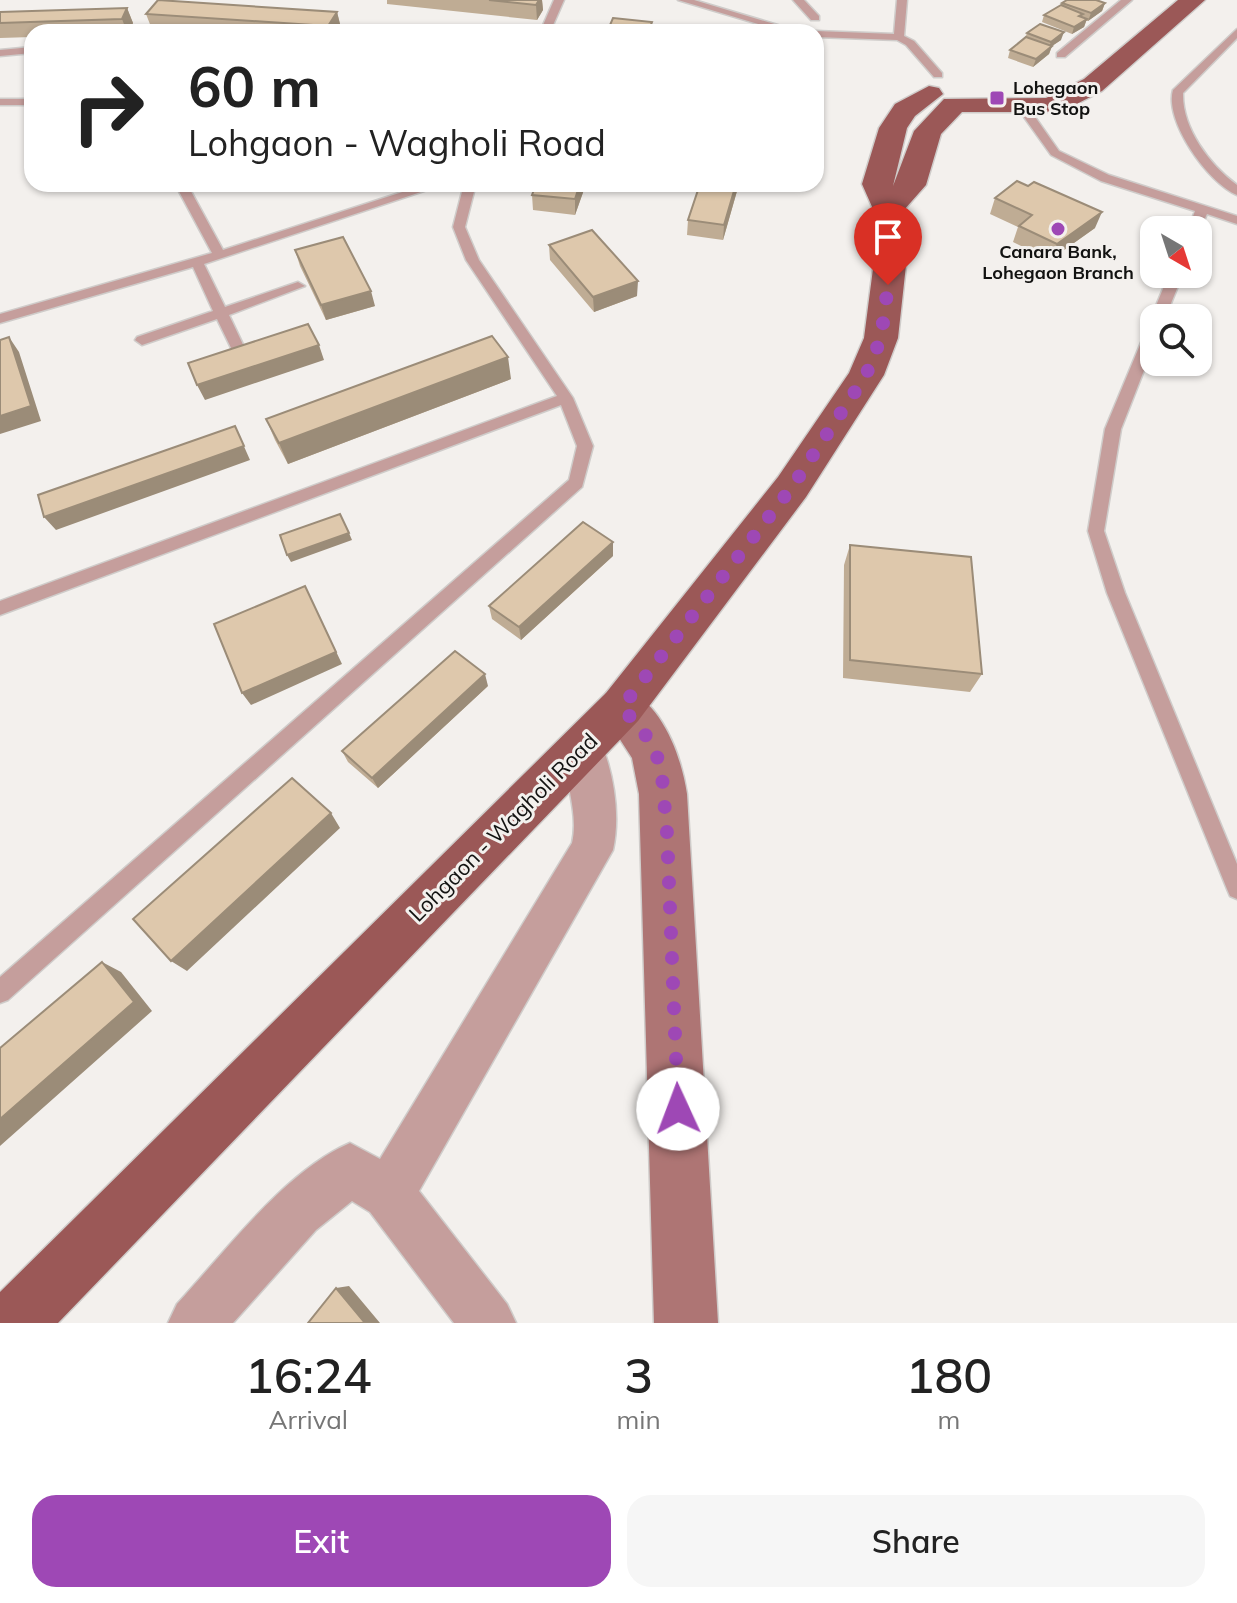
<!DOCTYPE html>
<html lang="en">
<head>
<meta charset="utf-8">
<style>
  body { margin:0; font-family:Mulish,sans-serif; background:#f6f6f6; color:#222; height:100vh; display:flex; flex-direction:column; font-size:30px; white-space:nowrap }
  * { box-sizing:border-box; margin:0 }
  p { font-size:26px; color:#767676 }
  .icon { flex:none; width:44px; height:44px; fill:none; stroke:currentColor; stroke-width:2; stroke-linecap:round; stroke-linejoin:round }
  .map { position:relative; height:1323px; overflow:hidden }
  .drawer { display:flex; flex-direction:column; background:#fff; flex:1 }
  .drawer>* { flex:none }
  .banner { position:absolute; left:24px; top:24px; width:800px; height:168px; border-radius:24px; box-shadow:0 2px 6px #0004; background:#fff; color:#222; overflow:hidden }
  .needle { width:52px; rotate:141deg }
  .controls { position:absolute; left:1140px; top:216px; display:grid; gap:16px }
  .controls a { display:grid; place-items:center; width:72px; height:72px; border-radius:16px; background:#fff; box-shadow:0 2px 6px #0004; font-size:40px }
  .pin { position:absolute; display:grid; place-items:center; width:68px; height:68px; color:#fff; margin:-82px -34px; border-radius:50% 50% 50% 0; rotate:-45deg; box-shadow:0 0 8px #0007 }
  .pin .icon { rotate:45deg }
  .me { position:absolute; width:88px; margin:-44px; rotate:358deg; stroke-linejoin:round; filter:drop-shadow(0 0 6px #0008) }
  .turn { display:flex; align-items:center; gap:28px; height:168px; padding:0 32px; font-size:36px }
  .turn .icon { width:104px; height:104px; stroke-width:2.5 }
  .turn b { display:block; font-size:56px; line-height:68px }
  .eta { display:flex; justify-content:space-evenly; align-items:center; height:136px; text-align:center }
  .eta b { font-size:48px; font-weight:600; line-height:56px }
  .primary-button { display:flex; gap:16px; margin-top:auto; padding:16px 32px }
  .primary-button a { flex:1; height:92px; border-radius:24px; background:#9e48b5; color:#fff; font-size:32px; font-weight:600; line-height:92px; text-align:center }
  .primary-button a+a { background:#f6f6f6; color:#222 }
  .map>svg:first-child { display:block }
</style>
</head>
<body>
<div class="map">
<svg width="1237" height="1323" viewBox="0 0 1237 1323">
  <rect width="100%" height="100%" fill="#f3f0ed"/>
  <g fill="none" stroke-linecap="round" stroke-linejoin="round">
    <g stroke="#cfccca" stroke-width="3">
      <path id="lane" d="M 554,0 L 564,0 L 550,32 L 540,32 Z
        M 678,0 L 694,0 L 801,32 L 785,32 Z
        M 793,0 L 804,0 L 819,16 L 819,20 L 811,20 Z
        M 897,0 L 907,0 L 904,36 L 914,41 L 942,73 L 942,77 L 934,77 L 906,45 L 897,40 L 816,37 L 816,32 L 812,32 L 816,31 L 894,34 Z
        M 1121,0 L 1132,0 L 1065,57 L 1057,57 L 1057,53 Z
        M 1237,29 L 1237,38 L 1183,93 C 1182,128 1209,164 1237,185 L 1237,195 C 1208,183 1164,121 1173,90 Z
        M 32,47 L 32,53 L 0,56 L 0,50 Z
        M 0,99 L 32,99 L 32,105 L 0,105 Z
        M 1018,104 L 1026,104 L 1059,151 L 1109,175 L 1237,216 L 1237,224 L 1207,214 L 1198,233 L 1198,230 L 1188,230 L 1195,211 L 1101,181 L 1051,155 L 1016,106 Z
        M 175,184 L 187,184 L 223,250 L 427,184 L 445,184 L 204,264 L 225,307 L 298,282 L 305,286 L 229,315 L 247,353 L 245,356 L 235,356 L 217,319 L 142,345 L 135,340 L 137,337 L 213,311 L 193,267 L 0,323 L 0,314 L 212,253 Z
        M 464,184 L 476,184 L 465,227 L 479,260 L 573,398 L 593,446 L 582,487 L 8,1000 L 0,1003 L 0,977 L 569,480 L 577,446 L 561,405 L 0,615 L 0,601 L 557,396 L 466,260 L 453,227 Z
        M 1169,274 L 1183,274 L 1165,318 L 1154,318 L 1153,321 L 1151,318 Z
        M 1154,323 L 1154,345 L 1121,429 L 1104,531 L 1125,593 L 1237,864 L 1237,899 L 1230,896 L 1227,889 L 1107,593 L 1088,531 L 1105,429 L 1147,328 Z"/>
    </g>
    <g stroke="#cfccca" stroke-width="3">
      <path id="street" d="M 583,728 L 597,733 C 613,768 621,813 613,850 L 419,1191 L 507,1304 L 516,1323 L 454,1323 L 370,1212 L 352,1201 L 316,1230 L 233,1323 L 168,1323 L 177,1304 C 225,1252 285,1171 350,1143 L 380,1159 L 572,843 C 581,806 555,762 569,733 Z"/>
    </g>
    <g stroke="#cfccca" stroke-width="3">
      <path id="secondary" d="M 622,687 C 662,702 681,755 687,794 L 718,1323 L 654,1323 L 639,794 L 632,758 L 599,707 L 606,693 Z"/>
    </g>
    <g stroke="#cfccca" stroke-width="3">
      <path id="primary" d="M 1178,0 L 1205,0 L 1102,91 L 1061,112 L 962,112 L 941,134 L 926,185 L 904,210 L 909,238 L 898,338 L 884,375 L 806,497 L 638,721 L 58,1323 L 0,1323 L 0,1292 L 606,693 L 778,477 L 849,373 L 864,338 L 877,238 L 873,209 L 862,184 L 879,128 L 895,104 L 929,86 L 939,88 L 943,94 L 915,116 L 907,128 L 893,186 L 914,131 L 944,99 L 1046,98 L 1084,79 Z"/>
    </g>
    <use href="#lane" fill="#c59e9c" fill-rule="evenodd"/>
    <use href="#street" fill="#c59e9c" fill-rule="evenodd"/>
    <use href="#secondary" fill="#ae7574" fill-rule="evenodd"/>
    <use href="#primary" fill="#9b5857" fill-rule="evenodd"/>
  </g>
  <path fill="#bfac94" d="M 387,0 L 542,0 L 543,10 L 537,20 L 387,4 Z
    M 1062,3 L 1105,3 L 1102,11 L 1088,21 L 1086,21 L 1084,27 L 1072,34 L 1042,22 L 1044,15 L 1061,5 Z
    M 127,8 L 133,23 L 129,32 L 32,32 L 32,37 L 0,38 L 0,12 Z
    M 337,12 L 342,32 L 153,32 L 146,14 Z
    M 1027,33 L 1061,40 L 1052,46 L 1049,54 L 1033,67 L 1008,58 L 1010,50 L 1025,38 Z
    M 536,184 L 586,184 L 575,215 L 533,210 L 532,195 Z
    M 739,184 L 723,240 L 687,235 L 688,220 Z
    M 995,198 L 1095,228 L 1050,260 L 1013,242 L 1018,227 L 990,214 Z
    M 549,245 L 637,296 L 594,312 L 550,260 Z
    M 295,250 L 375,306 L 326,320 L 300,266 Z
    M 511,379 L 288,464 L 275,440 L 266,419 Z
    M 850,545 L 982,674 L 970,692 L 843,678 L 844,565 Z
    M 613,556 L 521,640 L 492,619 L 489,606 Z
    M 488,686 L 378,788 L 348,762 L 342,751 Z"/>
  <path fill="#9b8c78" d="M 539,0 L 542,0 L 543,10 L 537,20 L 536,5 Z
    M 1105,3 L 1102,11 L 1088,21 L 1091,13 Z
    M 127,8 L 133,23 L 129,32 L 127,32 L 122,19 Z
    M 337,12 L 342,32 L 329,32 L 328,26 Z
    M 1087,19 L 1084,27 L 1072,34 L 1074,27 Z
    M 1064,32 L 1061,40 L 1052,46 L 1049,54 L 1033,67 L 1036,59 L 1048,49 L 1051,42 Z
    M 580,184 L 586,184 L 575,215 L 575,199 Z
    M 736,184 L 739,184 L 723,240 L 724,225 Z
    M 1102,212 L 1095,228 L 1050,260 L 1057,244 Z
    M 638,281 L 637,296 L 594,312 L 593,297 Z
    M 371,291 L 375,306 L 326,320 L 321,305 Z
    M 9,337 L 19,352 L 41,421 L 0,434 L 0,416 Z
    M 319,345 L 324,360 L 205,400 L 197,385 Z
    M 508,357 L 511,379 L 288,464 L 279,443 Z
    M 235,426 L 250,460 L 56,530 L 44,517 Z
    M 349,533 L 352,540 L 291,562 L 287,555 Z
    M 613,542 L 613,556 L 521,640 L 519,627 Z
    M 305,586 L 342,664 L 251,705 L 242,693 Z
    M 485,674 L 488,686 L 378,788 L 372,778 Z
    M 331,813 L 340,828 L 187,971 L 171,961 Z
    M 102,962 L 121,972 L 152,1011 L 0,1146 L 0,1119 Z
    M 349,1286 L 380,1323 L 365,1323 L 336,1288 Z"/>
  <path fill="#dec8ac" stroke="#9b8c78" stroke-width="2" d="M 158,0 L 337,12 L 328,26 L 146,14 Z
    M 489,0 L 539,0 L 536,5 Z
    M 1067,0 L 1096,0 L 1105,3 L 1091,13 L 1062,3 Z
    M 1061,5 L 1083,14 L 1079,16 L 1087,19 L 1074,27 L 1044,15 Z
    M 127,8 L 122,19 L 0,23 L 0,12 Z
    M 613,18 L 652,22 L 648,32 L 607,32 Z
    M 1040,24 L 1064,32 L 1051,42 L 1027,33 Z
    M 1026,37 L 1052,46 L 1036,59 L 1010,50 Z
    M 1017,181 L 1028,186 L 1034,182 L 1102,212 L 1057,244 L 1019,226 L 1032,215 L 995,198 Z
    M 536,184 L 580,184 L 575,199 L 532,195 Z
    M 700,184 L 736,184 L 724,225 L 688,220 Z
    M 592,230 L 638,281 L 593,297 L 549,245 Z
    M 343,237 L 371,291 L 321,305 L 295,250 Z
    M 308,324 L 319,345 L 197,385 L 188,363 Z
    M 492,336 L 508,357 L 279,443 L 266,419 Z
    M 9,337 L 31,406 L 0,416 L 0,340 Z
    M 235,426 L 244,446 L 44,517 L 38,495 Z
    M 340,514 L 349,533 L 287,555 L 280,535 Z
    M 583,522 L 613,542 L 519,627 L 489,606 Z
    M 850,545 L 971,557 L 982,674 L 850,660 Z
    M 305,586 L 336,652 L 242,693 L 214,624 Z
    M 455,651 L 485,674 L 372,778 L 342,751 Z
    M 292,778 L 331,813 L 171,961 L 133,919 Z
    M 102,962 L 134,1002 L 0,1119 L 0,1048 Z
    M 336,1288 L 365,1323 L 308,1323 Z"/>
  <g fill="none" stroke-linecap="round" stroke-linejoin="round">
    <path stroke="#9e48b5" stroke-width="14" stroke-dasharray="0 25.2" d="M 678,1109 L 667,833 L 661,765 L 647,737 L 622,707 L 792,487 L 866,375 L 881,338 L 888,285"/>
  </g>
  <g fill="#9e48b5" stroke="#f3f0ed" stroke-width="3">
    <rect x="989" y="90" width="16" height="16" rx="4"/>
    <circle cx="1058" cy="229" r="8"/>
  </g>
  <g text-anchor="middle" stroke-width="6" stroke-linejoin="round" paint-order="stroke">
    <g font-size="18" font-weight="bold" fill="#121211" stroke="#f3f0ed" text-anchor="start">
      <text x="1013" y="94">Lohegaon<tspan x="1013" dy="21">Bus Stop</tspan></text>
      <text x="1058" y="258" text-anchor="middle">Canara Bank,<tspan x="1058" dy="21">Lohegaon Branch</tspan></text>
    </g>
    <g font-size="22" fill="#121211" stroke="#f3f0ed">
      <text transform="translate(503 827) rotate(-45)" y="8">Lohgaon - Wagholi Road</text>
    </g>
  </g>
</svg>
<div class="controls">
<a><svg class="needle" viewBox="-14 -14 28 28"><path d="M0-13l5 13h-10z" fill="#e53935"/><path d="M0 13l5-13h-10z" fill="#767676"/></svg></a>
<a><svg class="icon" aria-label="search" viewBox="0 0 24 24"><circle cx="10" cy="10" r="6"/><path d="M15 15l6 6"/></svg></a>
</div>
<div class="pin" style="left:888px;top:285px;background:#d93025"><svg class="icon" aria-label="arrive" viewBox="0 0 24 24"><path d="M6 21V4h12l-3 4 3 4H6"/></svg></div>
<svg class="me" style="left:678px;top:1109px" viewBox="-20 -20 40 40"><circle r="19" fill="#fff"/><path d="M0-13L10 11 0 6-10 11z" fill="#9e48b5"/></svg>
<div class="banner">
<div class="turn"><svg class="icon" aria-label="right" viewBox="0 0 24 24"><path d="M7 20v-9h11M14 6l5 5-5 5"/></svg><div><b>60 m</b>Lohgaon - Wagholi Road</div></div>
</div>
</div>
<section class="drawer">
<div class="eta">
<div><b>16:24</b><p>Arrival</p></div>
<div><b>3</b><p>min</p></div>
<div><b>180</b><p>m</p></div>
</div>
<div class="primary-button"><a>Exit</a><a>Share</a></div>
</section>
</body>
</html>
